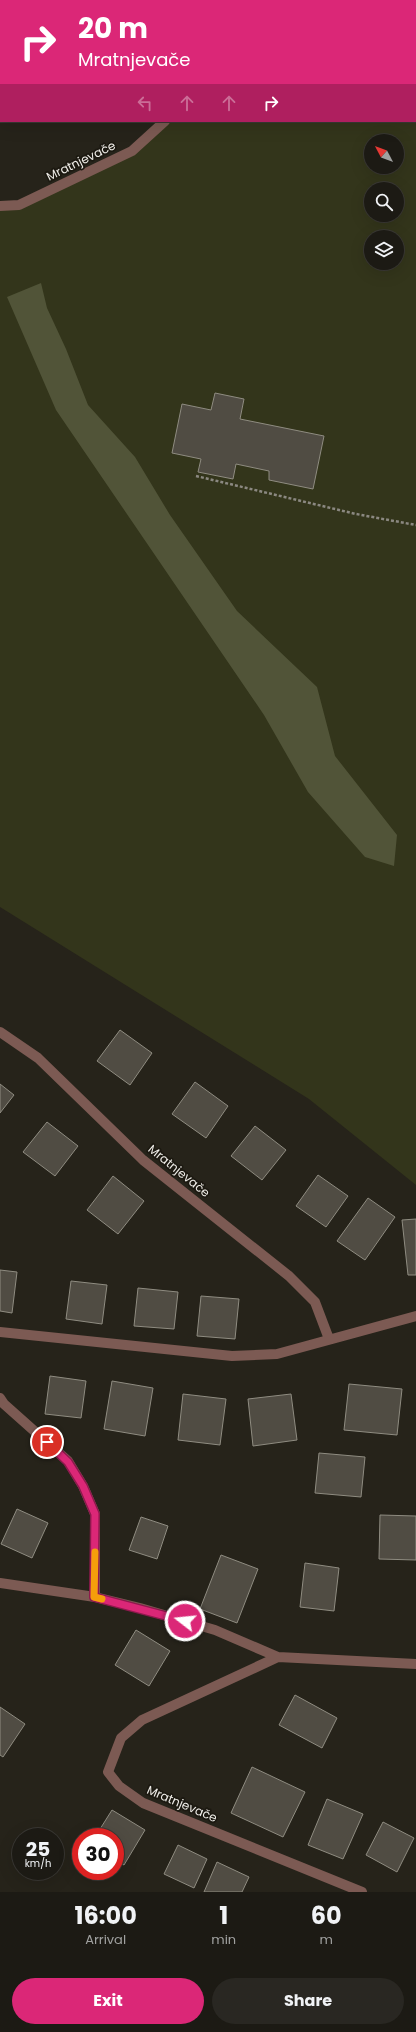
<!DOCTYPE html>
<html lang="en">
<head>
<meta charset="utf-8">
<style>
  body { margin:0; font-family:Poppins,sans-serif; background:#292722; color:#f1f3f6; height:100vh; display:flex; flex-direction:column; font-size:15px; white-space:nowrap }
  * { box-sizing:border-box; margin:0 }
  p { font-size:13px; color:#a0a1a0 }
  .icon { flex:none; width:22px; height:22px; fill:none; stroke:currentColor; stroke-width:2; stroke-linecap:round; stroke-linejoin:round }
  .map { position:relative; height:1892px; overflow:hidden }
  .sheet { display:flex; flex-direction:column; background:#1c1a14; flex:1 }
  .sheet>* { flex:none }
  .banner { position:absolute; left:0px; top:0px; width:416px; height:122px; box-shadow:0 4px 16px #0002,0 0 0 1px #3a3834; background:#db2777; color:#fff; overflow:hidden }
  .needle { width:26px; rotate:311deg }
  .buttons { position:absolute; left:364px; top:134px; display:grid; gap:8px }
  .buttons a { display:grid; place-items:center; width:40px; height:40px; border-radius:50%; background:#1c1a14; box-shadow:0 4px 16px #0002,0 0 0 1px #3a3834; font-size:20px }
  .speed { position:absolute; left:12px; top:1828px; display:flex; gap:8px; font-size:20px; font-weight:700; text-align:center }
  .speed>* { display:grid; place-content:center; width:52px; height:52px; border-radius:50%; background:#1c1a14; box-shadow:0 4px 16px #0002,0 0 0 1px #3a3834; line-height:1 }
  .speed small { font-size:10px; font-weight:400 }
  .speed .limit { border:6px solid #d22; background:#fff; color:#111 }
  .pin { position:absolute; display:grid; place-items:center; width:34px; height:34px; color:#fff; margin:-17px; border:2px solid #fff; border-radius:50%; box-shadow:0 1px 4px #0007 }
  .me { position:absolute; width:44px; margin:-22px; rotate:286deg; stroke-linejoin:round; filter:drop-shadow(0 0 3px #0008) }
  .turn { display:flex; align-items:center; gap:14px; height:84px; padding:0 12px; font-size:18px }
  .turn .icon { width:52px; height:52px; stroke-width:2.5 }
  .turn b { display:block; font-size:28px; line-height:34px }
  .lanes { display:flex; align-items:center; height:38px; padding:0 12px; background:#0003; justify-content:center; gap:20px; direction:ltr }
  .lanes .off { opacity:.35 }
  .eta { display:flex; justify-content:space-evenly; align-items:center; height:68px; text-align:center }
  .eta b { font-size:24px; font-weight:700; line-height:28px }
  .cta { display:flex; gap:8px; margin-top:auto; padding:8px 12px }
  .cta a { flex:1; height:46px; border-radius:24px; background:#db2777; color:#fff; font-size:16px; font-weight:700; line-height:46px; text-align:center }
  .cta a+a { background:#292722; color:#f1f3f6 }
  .map>svg:first-child { display:block }
</style>
</head>
<body>
<div class="map">
<svg width="416" height="1892" viewBox="0 0 416 1892">
  <rect width="100%" height="100%" fill="#26231a"/>
  <path fill="#33351b" fill-rule="evenodd" d="M 415,31 L 416,33 L 416,1185 L 309,1099 L 0,907 L 0,206 L 19,205 L 132,151 L 165,121 L 415,121 ZM 371,141 L 397,141 L 397,167 L 371,167 ZM 371,189 L 397,189 L 397,215 L 371,215 ZM 371,237 L 397,237 L 397,263 L 371,263 Z"/>
  <path fill="#515438" d="M 41,283 L 47,308 L 66,349 L 88,405 L 135,457 L 170,515 L 237,611 L 317,687 L 335,756 L 397,835 L 394,866 L 365,857 L 308,792 L 264,715 L 56,410 L 7,297 Z"/>
  <path fill="#504c43" stroke="#8f8c81" d="M 215,393 L 244,399 L 240,419 L 324,436 L 313,489 L 269,480 L 269,471 L 236,464 L 233,479 L 198,472 L 201,459 L 172,453 L 182,404 L 211,410 Z
    M 120,1030 L 152,1053 L 130,1085 L 97,1061 Z
    M 195,1082 L 228,1106 L 206,1138 L 172,1114 Z
    M 0,1084 L 14,1095 L 0,1113 Z
    M 47,1122 L 78,1146 L 55,1176 L 23,1152 Z
    M 255,1126 L 286,1150 L 262,1180 L 231,1156 Z
    M 318,1175 L 348,1196 L 326,1227 L 296,1206 Z
    M 113,1176 L 144,1201 L 118,1234 L 87,1210 Z
    M 368,1198 L 395,1217 L 365,1260 L 337,1241 Z
    M 416,1219 L 416,1275 L 408,1275 L 402,1220 Z
    M 0,1270 L 17,1272 L 12,1313 L 0,1311 Z
    M 71,1281 L 107,1285 L 102,1324 L 66,1319 Z
    M 138,1288 L 178,1292 L 174,1329 L 134,1326 Z
    M 201,1296 L 239,1299 L 235,1339 L 197,1336 Z
    M 50,1376 L 86,1381 L 81,1418 L 45,1414 Z
    M 112,1381 L 153,1388 L 145,1436 L 104,1429 Z
    M 349,1384 L 402,1389 L 397,1435 L 344,1430 Z
    M 183,1394 L 226,1399 L 220,1445 L 178,1440 Z
    M 291,1394 L 297,1440 L 253,1446 L 248,1399 Z
    M 319,1453 L 365,1457 L 361,1497 L 315,1493 Z
    M 17,1509 L 48,1523 L 32,1558 L 1,1544 Z
    M 380,1515 L 416,1516 L 416,1560 L 379,1559 Z
    M 141,1517 L 168,1526 L 157,1559 L 129,1550 Z
    M 221,1555 L 258,1569 L 237,1623 L 200,1609 Z
    M 305,1563 L 339,1568 L 334,1611 L 300,1607 Z
    M 136,1630 L 170,1651 L 149,1686 L 115,1665 Z
    M 295,1695 L 337,1718 L 322,1748 L 279,1725 Z
    M 0,1707 L 25,1724 L 3,1757 L 0,1755 Z
    M 252,1767 L 305,1792 L 283,1837 L 231,1813 Z
    M 327,1799 L 363,1814 L 343,1859 L 308,1845 Z
    M 112,1810 L 145,1830 L 124,1865 L 115,1860 L 115,1837 L 95,1837 Z
    M 383,1822 L 414,1838 L 397,1872 L 366,1855 Z
    M 178,1845 L 207,1859 L 194,1888 L 164,1874 Z
    M 217,1862 L 249,1877 L 242,1892 L 204,1892 Z"/>
  <g fill="none" stroke-linecap="round" stroke-linejoin="round">
    <path stroke="#8b8881" stroke-width="2.5" stroke-dasharray="3 2" stroke-linecap="butt" d="M 196,476 L 356,514 L 416,525"/>
    <path stroke="#7c5a53" stroke-width="10" d="M 394,0 L 395,1
      M 254,1 L 254,0
      M 415,31 L 416,33
      M 0,206 L 19,205 L 132,151 L 165,121
      M 0,1032 L 38,1058 L 143,1160 L 289,1276 L 315,1302 L 329,1339
      M 0,1332 L 232,1356 L 277,1354 L 416,1316
      M 0,1398 L 4,1404 L 68,1461 L 83,1486 L 95,1514 L 95,1597
      M 0,1583 L 95,1597 L 140,1608 L 215,1630 L 278,1657 L 416,1664
      M 278,1657 L 142,1720 L 121,1738 L 108,1772 L 119,1786 L 143,1803 L 362,1892"/>
  </g>
  <g fill="none" stroke-linecap="round" stroke-linejoin="round">
    <g stroke="#8e194d" stroke-width="10">
      <path id="route" d="M 47,1442 L 68,1462 L 83,1486 L 95,1514 L 94,1597 L 185,1621"/>
    </g>
    <use href="#route" stroke="#db2777" stroke-width="7"/>
    <path stroke="#f59e0b" stroke-width="7" d="M 95,1552 L 94,1597 L 102,1599"/>
  </g>
  <g text-anchor="middle" stroke-width="3.5" stroke-linejoin="round" paint-order="stroke">
    <g font-size="12" fill="#f0eee9" stroke="#1c1911">
      <text transform="translate(81 161) rotate(-26)" y="4">Mratnjevače</text>
      <text transform="translate(179 1171) rotate(39)" y="4">Mratnjevače</text>
      <text transform="translate(182 1804) rotate(23)" y="4">Mratnjevače</text>
    </g>
  </g>
</svg>
<div class="buttons">
<a><svg class="needle" viewBox="-14 -14 28 28"><path d="M0-13l5 13h-10z" fill="#e53935"/><path d="M0 13l5-13h-10z" fill="#a0a1a0"/></svg></a>
<a><svg class="icon" aria-label="search" viewBox="0 0 24 24"><circle cx="10" cy="10" r="6"/><path d="M15 15l6 6"/></svg></a>
<a><svg class="icon" aria-label="layers" viewBox="0 0 24 24"><path d="M12 4l9 5-9 5-9-5zM3 14l9 5 9-5"/></svg></a>
</div>
<div class="speed"><div>25<small>km/h</small></div><div class="limit">30</div></div>
<div class="pin" style="left:47px;top:1442px;background:#d93025"><svg class="icon" aria-label="arrive" viewBox="0 0 24 24"><path d="M6 21V4h12l-3 4 3 4H6"/></svg></div>
<svg class="me" style="left:185px;top:1621px" viewBox="-20 -20 40 40"><circle r="17" fill="#db2777" stroke="#fff" stroke-width="3"/><path d="M0-11L8 9 0 5-8 9z" fill="#fff"/></svg>
<div class="banner">
<div class="turn"><svg class="icon" aria-label="right" viewBox="0 0 24 24"><path d="M7 20v-9h11M14 6l5 5-5 5"/></svg><div><b>20 m</b>Mratnjevače</div></div>
<div class="lanes"><svg class="icon off" aria-label="left" viewBox="0 0 24 24"><path d="M17 20v-9H6M10 6l-5 5 5 5"/></svg><svg class="icon off" aria-label="ahead" viewBox="0 0 24 24"><path d="M12 20V5M6 11l6-6 6 6"/></svg><svg class="icon off" aria-label="ahead" viewBox="0 0 24 24"><path d="M12 20V5M6 11l6-6 6 6"/></svg><svg class="icon" aria-label="right" viewBox="0 0 24 24"><path d="M7 20v-9h11M14 6l5 5-5 5"/></svg></div>
</div>
</div>
<section class="sheet">
<div class="eta">
<div><b>16:00</b><p>Arrival</p></div>
<div><b>1</b><p>min</p></div>
<div><b>60</b><p>m</p></div>
</div>
<div class="cta"><a>Exit</a><a>Share</a></div>
</section>
</body>
</html>
